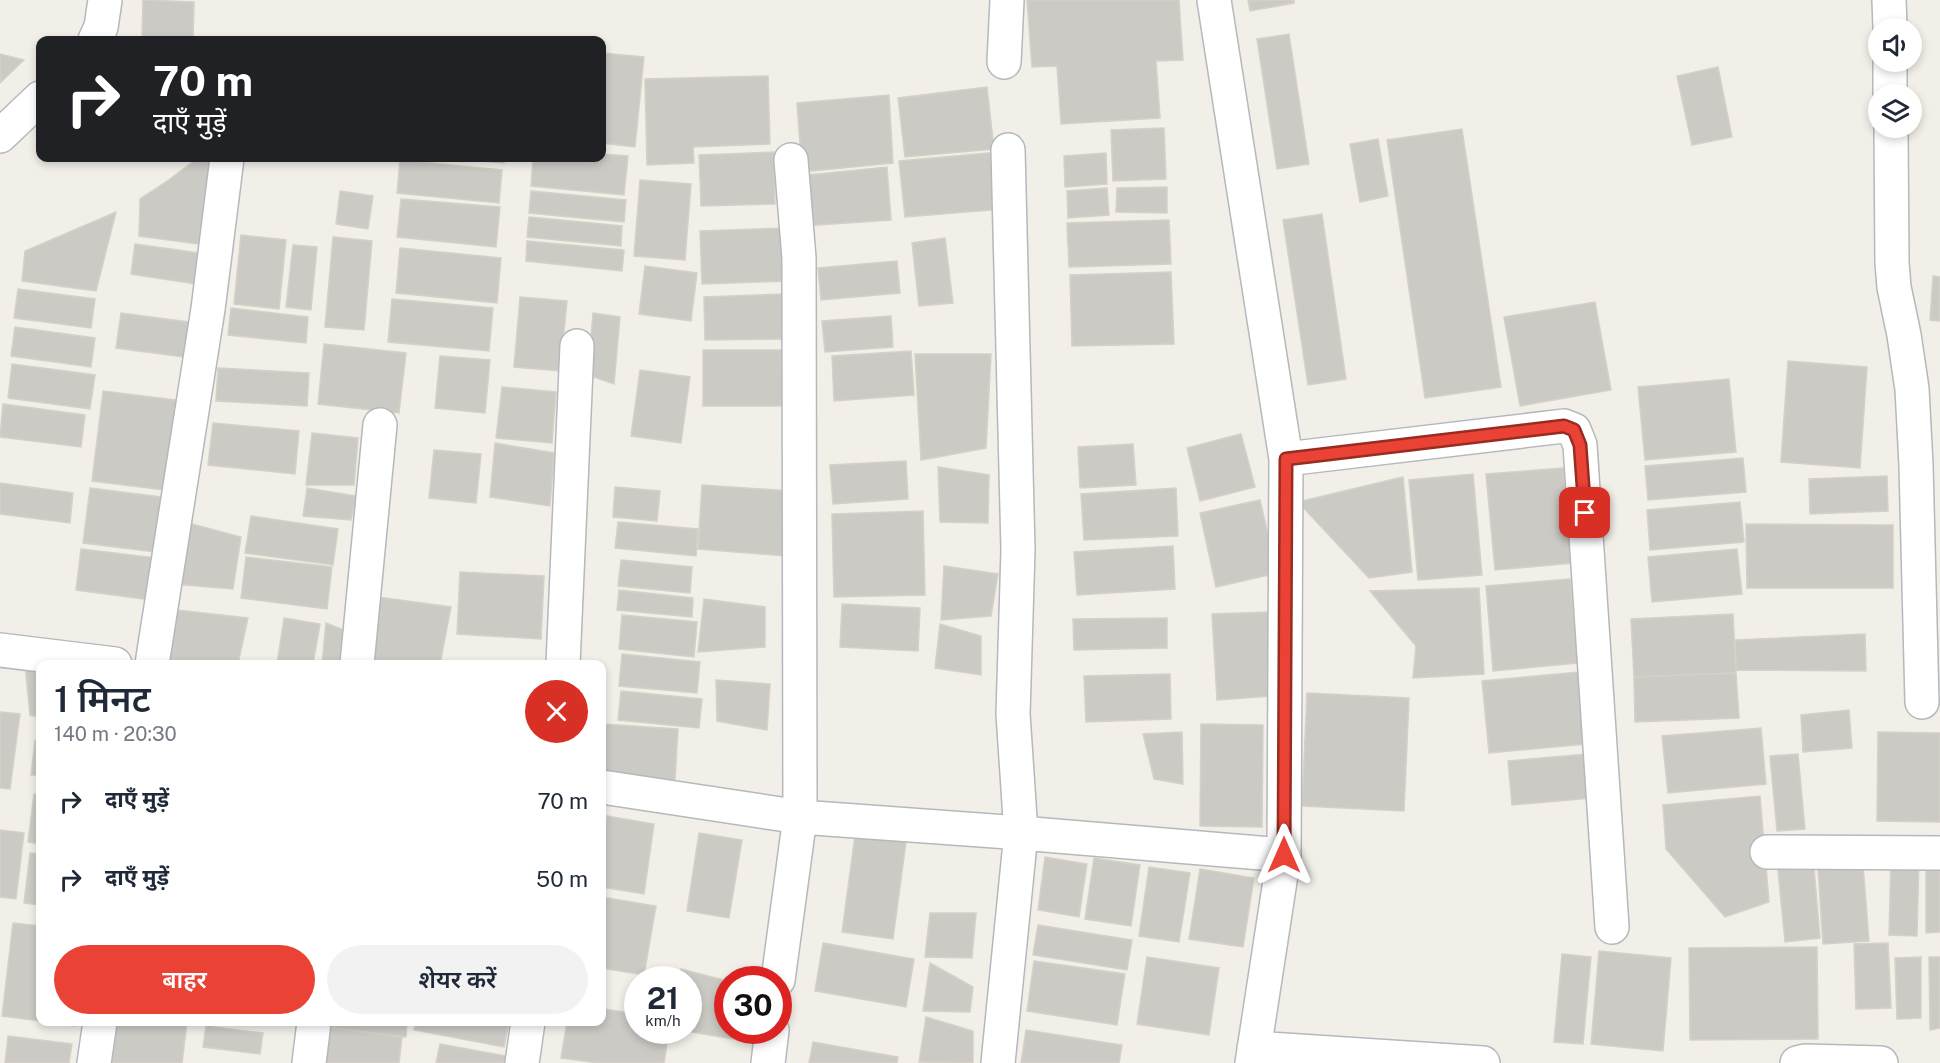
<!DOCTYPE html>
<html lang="hi">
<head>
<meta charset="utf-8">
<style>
  body { margin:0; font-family:"Public Sans","Noto Sans Devanagari",sans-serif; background:#f2f2f3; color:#1f2937; height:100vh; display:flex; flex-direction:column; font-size:22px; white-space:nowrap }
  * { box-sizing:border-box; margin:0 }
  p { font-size:20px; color:#747a83 }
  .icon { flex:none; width:33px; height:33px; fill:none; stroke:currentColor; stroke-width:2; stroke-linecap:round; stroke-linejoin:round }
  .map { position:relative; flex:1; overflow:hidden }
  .sheet { position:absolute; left:36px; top:660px; width:570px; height:366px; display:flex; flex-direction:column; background:#fff; border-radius:12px; box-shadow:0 3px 9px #0003 }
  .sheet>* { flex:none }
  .hud { position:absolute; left:36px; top:36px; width:570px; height:126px; border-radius:12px; box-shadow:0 3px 9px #0003; background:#202124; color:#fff; overflow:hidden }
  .buttons { position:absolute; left:1868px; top:18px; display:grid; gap:12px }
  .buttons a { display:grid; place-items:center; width:54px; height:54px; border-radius:50%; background:#fff; box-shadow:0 3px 9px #0003; font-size:30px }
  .speed { position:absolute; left:624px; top:966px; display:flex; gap:12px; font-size:30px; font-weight:700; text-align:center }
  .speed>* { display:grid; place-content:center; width:78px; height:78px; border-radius:50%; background:#fff; box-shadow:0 3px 9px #0003; line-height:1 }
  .speed small { font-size:15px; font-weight:400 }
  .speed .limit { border:9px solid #d22; background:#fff; color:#111 }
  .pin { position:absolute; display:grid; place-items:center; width:51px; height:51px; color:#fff; margin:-26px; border-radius:12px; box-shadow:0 3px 9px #0006 }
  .me { position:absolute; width:66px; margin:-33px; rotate:0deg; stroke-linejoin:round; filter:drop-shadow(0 0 4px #0008) }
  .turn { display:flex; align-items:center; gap:21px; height:126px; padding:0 18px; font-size:27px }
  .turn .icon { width:78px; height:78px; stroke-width:2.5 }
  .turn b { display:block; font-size:42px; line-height:51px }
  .round { display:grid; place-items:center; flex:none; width:63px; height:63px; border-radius:32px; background:#f2f2f3 }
  .head { display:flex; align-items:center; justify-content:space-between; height:102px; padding:0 18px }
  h1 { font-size:36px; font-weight:600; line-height:45px }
  .action { display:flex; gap:12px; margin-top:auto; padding:12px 18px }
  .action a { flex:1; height:69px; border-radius:36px; background:#ea4335; color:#fff; font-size:24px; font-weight:600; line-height:69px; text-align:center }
  .action a+a { background:#f2f2f3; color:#1f2937 }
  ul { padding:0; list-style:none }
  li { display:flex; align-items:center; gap:18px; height:78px; padding:0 18px }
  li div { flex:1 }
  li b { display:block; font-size:22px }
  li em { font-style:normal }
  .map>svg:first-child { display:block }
</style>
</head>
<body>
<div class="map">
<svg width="1940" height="1063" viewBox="0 0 1940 1063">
  <rect width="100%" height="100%" fill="#f1efe8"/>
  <path fill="#cccac5" stroke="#d6d1c6" stroke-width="1.5" d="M 143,0 L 194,2 L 193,40 L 142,40 Z
    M 1027,0 L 1179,0 L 1183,60 L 1156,61 L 1160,118 L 1061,124 L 1057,66 L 1032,67 Z
    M 1248,0 L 1294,0 L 1294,3 L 1250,11 Z
    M 1289,34 L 1309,164 L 1277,169 L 1257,39 Z
    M 602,53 L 644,57 L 635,147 L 602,143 Z
    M 0,54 L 24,60 L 0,83 Z
    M 1718,67 L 1732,137 L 1692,145 L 1677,76 Z
    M 768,76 L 770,144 L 693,147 L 694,163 L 647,165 L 645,79 Z
    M 987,87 L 994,149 L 905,157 L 898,98 Z
    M 889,95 L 893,163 L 802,172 L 797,103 Z
    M 1164,128 L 1166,179 L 1113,181 L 1111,130 Z
    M 1462,129 L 1501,387 L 1425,398 L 1387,140 Z
    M 1378,139 L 1388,196 L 1360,202 L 1350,144 Z
    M 774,152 L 775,204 L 701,206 L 699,155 Z
    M 999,152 L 1003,209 L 905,217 L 899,161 Z
    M 1106,153 L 1107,184 L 1065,187 L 1064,156 Z
    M 602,154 L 628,156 L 624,195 L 531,186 L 533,158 L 602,158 Z
    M 198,158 L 211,158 L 205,245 L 139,236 L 140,199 L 166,182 Z
    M 448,158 L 504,158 L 504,163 Z
    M 400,160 L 502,170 L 499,203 L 397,193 Z
    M 887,167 L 891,220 L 803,226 L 798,176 Z
    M 640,180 L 691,184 L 685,260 L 634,256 Z
    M 1167,187 L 1167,213 L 1116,212 L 1117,188 Z
    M 1107,188 L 1109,215 L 1068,218 L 1067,191 Z
    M 340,191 L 373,196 L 368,229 L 336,224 Z
    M 531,191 L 626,200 L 624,222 L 529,213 Z
    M 401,199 L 500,207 L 496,247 L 397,237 Z
    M 116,212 L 96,291 L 22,281 L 25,251 Z
    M 1322,214 L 1346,379 L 1308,385 L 1283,220 Z
    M 529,217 L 622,226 L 621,246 L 527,237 Z
    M 1169,220 L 1171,264 L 1069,267 L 1067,223 Z
    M 786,228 L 788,281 L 702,284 L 700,231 Z
    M 241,235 L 286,240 L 279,309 L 234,304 Z
    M 333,237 L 372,241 L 364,330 L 325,327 Z
    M 945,238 L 953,303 L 919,306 L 912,243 Z
    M 527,241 L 624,250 L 622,271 L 526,261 Z
    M 135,244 L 206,254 L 202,285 L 131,274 Z
    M 293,245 L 317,247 L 311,310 L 286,307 Z
    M 400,248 L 501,258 L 497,303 L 396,293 Z
    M 897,261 L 900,293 L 821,300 L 818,268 Z
    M 645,266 L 697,273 L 691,321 L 639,314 Z
    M 1171,272 L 1174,344 L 1072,346 L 1070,275 Z
    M 1933,276 L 1940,277 L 1940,321 L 1930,320 Z
    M 18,289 L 95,299 L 91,328 L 14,318 Z
    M 783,294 L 784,339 L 705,340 L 704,297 Z
    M 520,297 L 567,301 L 560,371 L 514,367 Z
    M 392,299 L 493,308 L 489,351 L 388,342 Z
    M 1595,302 L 1611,390 L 1520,406 L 1504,317 Z
    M 231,308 L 308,317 L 306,343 L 228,335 Z
    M 121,313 L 196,323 L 191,358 L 116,348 Z
    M 593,313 L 620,317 L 614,384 L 588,375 Z
    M 891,316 L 893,347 L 825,352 L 822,321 Z
    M 15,327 L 95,338 L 91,367 L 11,356 Z
    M 324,344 L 406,353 L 399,413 L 318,404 Z
    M 703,350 L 787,350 L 787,406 L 703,406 Z
    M 911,351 L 914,395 L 834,401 L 832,356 Z
    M 915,354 L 991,354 L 986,448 L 921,460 Z
    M 440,356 L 490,360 L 485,413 L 435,408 Z
    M 1788,361 L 1867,367 L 1860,468 L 1781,462 Z
    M 12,364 L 95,375 L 90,409 L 8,398 Z
    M 218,368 L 309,373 L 307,406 L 216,401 Z
    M 640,370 L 690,377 L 681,443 L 631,436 Z
    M 1729,379 L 1736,452 L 1645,460 L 1638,387 Z
    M 502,387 L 556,392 L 552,443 L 496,438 Z
    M 103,391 L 183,401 L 172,491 L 92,481 Z
    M 3,404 L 85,415 L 81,447 L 0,437 Z
    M 213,423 L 299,431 L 295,474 L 208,465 Z
    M 312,433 L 358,438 L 354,485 L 306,485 Z
    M 1241,434 L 1255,487 L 1200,501 L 1187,448 Z
    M 495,443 L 554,453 L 550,506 L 490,497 Z
    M 1133,444 L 1136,485 L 1080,488 L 1078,447 Z
    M 434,450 L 481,454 L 476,503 L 429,498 Z
    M 1743,458 L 1746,492 L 1648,500 L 1645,466 Z
    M 906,461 L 908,499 L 833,504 L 830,465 Z
    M 938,467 L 989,475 L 988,523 L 940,522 Z
    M 1563,468 L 1573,563 L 1495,570 L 1486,474 Z
    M 1473,474 L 1482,575 L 1418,580 L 1409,480 Z
    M 1887,476 L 1888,511 L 1810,514 L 1809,479 Z
    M 1403,477 L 1412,572 L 1369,578 L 1298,502 Z
    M 0,483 L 73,493 L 70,523 L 0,514 Z
    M 702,485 L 791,491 L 786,556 L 698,549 Z
    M 615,487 L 660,491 L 657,521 L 613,517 Z
    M 90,488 L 169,498 L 163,553 L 83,543 Z
    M 307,488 L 356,496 L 351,520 L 303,516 Z
    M 1176,488 L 1178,536 L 1084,540 L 1081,494 Z
    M 1260,500 L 1277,573 L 1216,587 L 1200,513 Z
    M 1740,502 L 1744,542 L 1650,550 L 1647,510 Z
    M 923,511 L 925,595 L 834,597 L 832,514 Z
    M 251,516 L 338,529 L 333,565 L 245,553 Z
    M 181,521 L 241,537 L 233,589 L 174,584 Z
    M 618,522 L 698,529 L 696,556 L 615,548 Z
    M 1746,524 L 1893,525 L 1893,588 L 1747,588 Z
    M 1173,546 L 1175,589 L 1077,595 L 1074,552 Z
    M 81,549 L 164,559 L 158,601 L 76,590 Z
    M 1737,549 L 1742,594 L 1652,602 L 1648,557 Z
    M 246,557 L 332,567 L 327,609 L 241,598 Z
    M 621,560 L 692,567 L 690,593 L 618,586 Z
    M 944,566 L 998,574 L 991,616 L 941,620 Z
    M 460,572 L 544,576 L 541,639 L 457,634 Z
    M 1570,579 L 1578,663 L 1493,671 L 1486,586 Z
    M 1479,588 L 1484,674 L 1413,678 L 1416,646 L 1370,591 Z
    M 619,590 L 693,598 L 692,617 L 617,610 Z
    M 378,597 L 451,607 L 440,664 L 371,664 Z
    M 704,599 L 765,607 L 765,647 L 698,652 Z
    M 842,604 L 920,608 L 918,651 L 840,647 Z
    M 167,609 L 248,618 L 238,664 L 170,664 Z
    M 1269,612 L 1273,696 L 1217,700 L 1212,614 Z
    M 1733,614 L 1736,673 L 1634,677 L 1631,619 Z
    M 622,615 L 697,622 L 694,657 L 619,649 Z
    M 284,618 L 320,624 L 313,664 L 277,664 Z
    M 1167,618 L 1167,648 L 1074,650 L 1073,619 Z
    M 326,623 L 346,631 L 346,664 L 322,664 Z
    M 940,624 L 981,636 L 981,675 L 935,668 Z
    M 1865,634 L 1866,671 L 1736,670 L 1735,640 Z
    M 622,654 L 700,662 L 697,693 L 619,686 Z
    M 25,665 L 40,667 L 40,717 L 30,715 Z
    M 1579,672 L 1586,744 L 1489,753 L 1482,681 Z
    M 1736,673 L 1739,718 L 1635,722 L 1634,677 Z
    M 1170,674 L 1171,719 L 1086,722 L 1084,676 Z
    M 716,680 L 770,684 L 767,730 L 717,721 Z
    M 621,691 L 702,699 L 699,728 L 618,720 Z
    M 1307,693 L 1409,698 L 1404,811 L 1302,806 Z
    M 1849,710 L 1852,748 L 1803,752 L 1801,715 Z
    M 0,712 L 20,714 L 10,789 L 0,788 Z
    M 602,724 L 678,729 L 675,780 L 602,775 Z
    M 1201,724 L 1263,725 L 1262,827 L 1200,826 Z
    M 1761,728 L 1766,784 L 1668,793 L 1662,736 Z
    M 1182,732 L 1183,784 L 1154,779 L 1143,734 Z
    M 1878,732 L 1940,733 L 1940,822 L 1877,821 Z
    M 35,741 L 40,742 L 40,775 L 31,775 Z
    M 1587,754 L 1591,798 L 1512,805 L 1508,761 Z
    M 1798,754 L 1805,829 L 1777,831 L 1770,756 Z
    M 34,794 L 40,795 L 40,844 L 28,842 Z
    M 1760,796 L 1769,902 L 1725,917 L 1666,849 L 1663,805 Z
    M 607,816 L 654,824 L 644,894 L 602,887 L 602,852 Z
    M 856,828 L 907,835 L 893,939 L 842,932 Z
    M 0,830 L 24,833 L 16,899 L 0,897 Z
    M 699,833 L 742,840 L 729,918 L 687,911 Z
    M 30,853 L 40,854 L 40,905 L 24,903 Z
    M 1045,857 L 1087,864 L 1079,917 L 1038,910 Z
    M 1813,857 L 1820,938 L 1785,942 L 1777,860 Z
    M 1094,858 L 1140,865 L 1131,926 L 1085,919 Z
    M 1891,858 L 1919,859 L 1917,936 L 1889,935 Z
    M 1926,864 L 1940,864 L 1940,932 L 1926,933 Z
    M 1863,865 L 1869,941 L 1823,944 L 1818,869 Z
    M 1149,867 L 1190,873 L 1179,942 L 1139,936 Z
    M 1200,869 L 1254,878 L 1243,947 L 1189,939 Z
    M 602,897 L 656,906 L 644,975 L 602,968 Z
    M 930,913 L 976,913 L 972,958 L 925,957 Z
    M 13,923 L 40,926 L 40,1021 L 2,1016 Z
    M 1038,925 L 1132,940 L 1127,970 L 1033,955 Z
    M 823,943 L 914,959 L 906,1007 L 815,991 Z
    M 1888,943 L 1891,1008 L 1856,1009 L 1854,944 Z
    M 1817,947 L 1818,1039 L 1690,1040 L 1689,948 Z
    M 1599,951 L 1671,958 L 1663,1051 L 1591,1044 Z
    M 1562,954 L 1591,957 L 1583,1044 L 1554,1042 Z
    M 1147,957 L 1219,968 L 1209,1035 L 1137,1024 Z
    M 1921,957 L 1921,1018 L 1897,1019 L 1895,958 Z
    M 1929,957 L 1940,957 L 1940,1028 L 1930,1030 Z
    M 1034,961 L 1125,974 L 1117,1025 L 1027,1011 Z
    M 930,963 L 973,987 L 970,1012 L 923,1011 Z
    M 681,969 L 728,981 L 728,1030 L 746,1030 L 745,1041 L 679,1030 L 688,1030 L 688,980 L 679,980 Z
    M 602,1009 L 638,1014 L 638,1030 L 669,1030 L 664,1063 L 599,1063 L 561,1058 L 567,1022 L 602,1022 Z
    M 926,1017 L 973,1031 L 973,1063 L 919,1062 Z
    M 42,1022 L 75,1022 L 75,1026 Z
    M 117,1022 L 187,1022 L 182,1063 L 111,1063 Z
    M 328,1022 L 407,1022 L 406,1037 L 327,1027 Z
    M 416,1022 L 509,1022 L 504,1047 L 414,1030 Z
    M 206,1026 L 263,1033 L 260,1054 L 203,1047 Z
    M 325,1027 L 402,1037 L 399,1063 L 320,1063 Z
    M 1026,1030 L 1122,1045 L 1119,1063 L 1021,1063 Z
    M 8,1036 L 72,1044 L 69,1063 L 5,1063 Z
    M 813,1042 L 898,1057 L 897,1063 L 809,1063 Z
    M 440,1044 L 517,1058 L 516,1063 L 436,1063 Z"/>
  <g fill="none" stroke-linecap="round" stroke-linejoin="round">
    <g stroke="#b5b8bc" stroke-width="36">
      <path id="minor" d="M 1214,0 L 1286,459 L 1284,855 L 1252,1063
        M 1889,0 L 1890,28
        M 95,40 L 101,27 L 105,0
        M 1004,62 L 1007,0
        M 1890,62 L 1890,94
        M 1891,128 L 1892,263 L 1894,287 L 1904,335 L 1912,389 L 1916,465 L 1922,702
        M 0,136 L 40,98
        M 1286,459 L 1564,426 L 1574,430 L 1580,445 L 1612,927
        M 0,650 L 115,664
        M 152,664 L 208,309 L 227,158
        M 357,664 L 380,425
        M 563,664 L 577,346
        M 602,787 L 800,817 L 1021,833 L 1284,855
        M 1767,852 L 1940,853
        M 778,980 L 800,817 L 799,258 L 791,160
        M 1254,1048 L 1483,1063
        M 94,1063 L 100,1022
        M 309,1063 L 314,1022
        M 522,1063 L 528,1022
        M 768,1063 L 772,1030
        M 998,1063 L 1021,833 L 1013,714 L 1018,550 L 1008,150
        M 1797,1063 L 1805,1061 L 1881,1063"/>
    </g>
    <use href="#minor" stroke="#fff" stroke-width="33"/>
  </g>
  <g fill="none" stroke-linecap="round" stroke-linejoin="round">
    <g stroke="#982c22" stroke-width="15">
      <path id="route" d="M 1284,855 L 1286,459 L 1564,426 L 1574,430 L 1580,445 L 1585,513"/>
    </g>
    <use href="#route" stroke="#ea4335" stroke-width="10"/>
  </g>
</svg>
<div class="buttons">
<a><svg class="icon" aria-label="sound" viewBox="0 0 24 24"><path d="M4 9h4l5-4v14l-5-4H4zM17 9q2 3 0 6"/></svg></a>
<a><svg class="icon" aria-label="layers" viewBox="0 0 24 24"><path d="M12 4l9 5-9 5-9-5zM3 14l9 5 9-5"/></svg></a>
</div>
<div class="speed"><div>21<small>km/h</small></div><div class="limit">30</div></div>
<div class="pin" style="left:1585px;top:513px;background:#d93025"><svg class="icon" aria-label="arrive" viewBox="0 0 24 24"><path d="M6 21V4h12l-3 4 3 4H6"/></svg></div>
<svg class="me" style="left:1284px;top:855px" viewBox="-20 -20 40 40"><path d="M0-17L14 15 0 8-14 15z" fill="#ea4335" stroke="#fff" stroke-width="4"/></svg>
<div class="hud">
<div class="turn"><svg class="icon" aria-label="right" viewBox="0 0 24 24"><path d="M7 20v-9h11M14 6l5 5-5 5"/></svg><div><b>70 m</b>दाएँ मुड़ें</div></div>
</div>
<section class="sheet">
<div class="head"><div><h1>1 मिनट</h1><p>140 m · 20:30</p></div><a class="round" style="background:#d93025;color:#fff"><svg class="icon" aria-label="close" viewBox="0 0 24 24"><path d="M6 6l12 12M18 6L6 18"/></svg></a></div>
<ul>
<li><svg class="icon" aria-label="right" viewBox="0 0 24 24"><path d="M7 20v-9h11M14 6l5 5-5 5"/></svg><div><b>दाएँ मुड़ें</b></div><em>70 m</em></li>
<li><svg class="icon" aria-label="right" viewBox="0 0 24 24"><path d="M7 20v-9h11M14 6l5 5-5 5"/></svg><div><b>दाएँ मुड़ें</b></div><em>50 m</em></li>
</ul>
<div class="action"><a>बाहर</a><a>शेयर करें</a></div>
</section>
</div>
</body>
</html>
